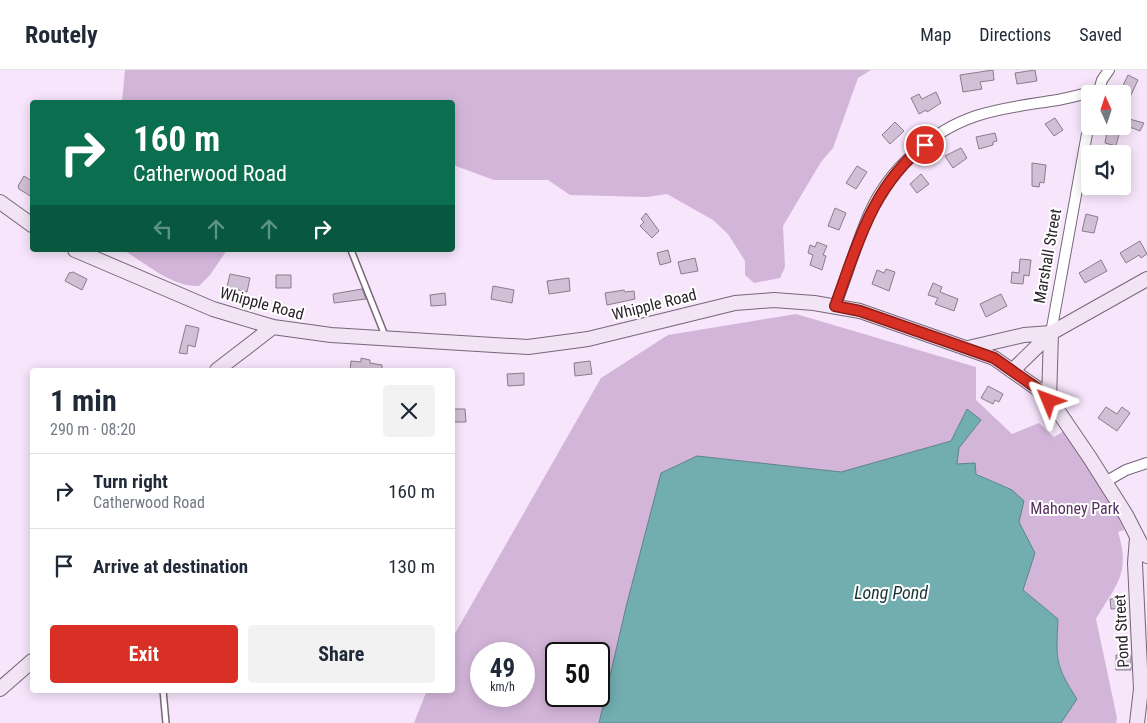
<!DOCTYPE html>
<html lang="en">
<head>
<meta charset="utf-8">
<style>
  body { margin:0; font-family:"Roboto Condensed",sans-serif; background:#f2f2f3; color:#1f2937; height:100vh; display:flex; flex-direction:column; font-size:19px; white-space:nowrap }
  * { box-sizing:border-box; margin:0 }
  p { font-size:16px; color:#747a83 }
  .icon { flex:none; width:28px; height:28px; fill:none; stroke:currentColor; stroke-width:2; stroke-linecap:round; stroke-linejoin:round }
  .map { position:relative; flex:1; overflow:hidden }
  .sheet { position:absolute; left:30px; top:298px; width:425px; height:325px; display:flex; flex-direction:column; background:#fff; border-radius:5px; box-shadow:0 2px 12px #0003 }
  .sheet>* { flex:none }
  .banner { position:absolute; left:30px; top:30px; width:425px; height:152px; border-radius:5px; box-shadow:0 2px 12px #0003; background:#0b6e4f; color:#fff; overflow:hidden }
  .needle { width:32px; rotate:357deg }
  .controls { position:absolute; left:1081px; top:15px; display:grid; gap:10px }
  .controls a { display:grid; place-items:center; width:50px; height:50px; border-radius:5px; background:#fff; box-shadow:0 2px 12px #0003; font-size:25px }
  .speed { position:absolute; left:470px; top:572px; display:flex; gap:10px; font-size:25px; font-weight:700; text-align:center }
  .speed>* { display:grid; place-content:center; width:65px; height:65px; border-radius:50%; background:#fff; box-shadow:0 2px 12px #0003; line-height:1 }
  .speed small { font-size:12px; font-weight:400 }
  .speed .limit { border:2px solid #111; border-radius:8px; background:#fff; color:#111 }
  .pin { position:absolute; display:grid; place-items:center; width:42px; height:42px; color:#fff; margin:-21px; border:2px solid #fff; border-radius:50%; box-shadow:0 1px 5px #0007 }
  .me { position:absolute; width:55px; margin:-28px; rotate:314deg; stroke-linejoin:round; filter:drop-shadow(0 0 4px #0008) }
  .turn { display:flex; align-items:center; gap:18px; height:105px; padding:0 20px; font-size:22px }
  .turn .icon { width:65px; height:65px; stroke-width:2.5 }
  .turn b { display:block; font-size:35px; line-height:42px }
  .lanes { display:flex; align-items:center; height:48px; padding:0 20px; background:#0003; justify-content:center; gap:25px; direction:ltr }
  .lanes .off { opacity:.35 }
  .round { display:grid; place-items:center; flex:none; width:52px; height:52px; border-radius:5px; background:#f2f2f3 }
  .head { display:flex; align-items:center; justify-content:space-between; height:85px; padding:0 20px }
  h1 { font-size:30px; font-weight:700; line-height:38px }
  .primary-button { display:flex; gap:10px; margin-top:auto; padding:10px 20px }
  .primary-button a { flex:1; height:58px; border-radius:5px; background:#d93025; color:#fff; font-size:20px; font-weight:700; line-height:58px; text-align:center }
  .primary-button a+a { background:#f2f2f3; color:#1f2937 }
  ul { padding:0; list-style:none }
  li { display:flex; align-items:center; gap:15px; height:75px; padding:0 20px; border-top:1px solid #e0e1e3 }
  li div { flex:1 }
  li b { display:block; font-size:19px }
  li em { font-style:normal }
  header { display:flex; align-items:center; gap:30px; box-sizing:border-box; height:70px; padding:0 25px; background:#fff; border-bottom:1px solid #e0e1e3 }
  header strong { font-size:24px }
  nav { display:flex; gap:28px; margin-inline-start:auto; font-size:18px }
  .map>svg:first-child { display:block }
</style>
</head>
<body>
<header>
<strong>Routely</strong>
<nav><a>Map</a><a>Directions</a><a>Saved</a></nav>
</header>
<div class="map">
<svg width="1147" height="653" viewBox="0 0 1147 653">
  <rect width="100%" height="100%" fill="#f7e5fb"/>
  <path fill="#d3b5d9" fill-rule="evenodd" d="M 125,0 L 871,0 L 858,8 L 833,78 L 821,92 L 783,156 L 785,197 L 780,208 L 754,213 L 745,205 L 745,191 L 728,164 L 713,150 L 667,124 L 647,127 L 570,125 L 548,110 L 494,110 L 453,95 L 452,32 L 122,32 Z
    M 123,180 L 227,180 L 210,205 L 199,216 C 171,217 146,193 123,180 Z
    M 796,244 L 976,297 L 976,330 L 1012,364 L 1039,353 L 1054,367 L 1064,361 L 1116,442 L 1124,460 L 1118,462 C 1131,503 1116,515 1096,549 L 1117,648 L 1116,653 L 1061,653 L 1077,629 C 1055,595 1056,589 1058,549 L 1023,520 L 1035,483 L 1019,452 L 1012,420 L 957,394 L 959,378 L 981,350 L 951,371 L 841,402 L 697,386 L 661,403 L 626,537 L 599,653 L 414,653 L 427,620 L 452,620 L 453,567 L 601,308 L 668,265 ZM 481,584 L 524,584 L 524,626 L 481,626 ZM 556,584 L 599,584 L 599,626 L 556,626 Z"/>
  <path fill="#72adb0" stroke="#5c8488" d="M 967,339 L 981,350 L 959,378 L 957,394 L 975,393 L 976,404 L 1012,420 L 1024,431 L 1019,452 L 1035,483 L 1023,520 L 1058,549 C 1056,590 1055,595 1077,629 L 1061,653 L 599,653 L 626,537 L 661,403 L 697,386 L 841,402 L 951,371 Z"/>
  <path fill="#d1c0d5" stroke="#8b7b8e" d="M 993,0 L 994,10 L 980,12 L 982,19 L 963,22 L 960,5 Z
    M 1035,0 L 1037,11 L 1017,14 L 1015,3 Z
    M 1128,5 L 1138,10 L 1122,44 L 1122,24 L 1119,24 Z
    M 936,22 L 941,33 L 927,42 L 926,40 L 919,44 L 911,28 L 919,24 L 922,29 Z
    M 1122,47 L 1144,53 L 1140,61 L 1122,54 Z
    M 1055,48 L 1063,60 L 1054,66 L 1045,54 Z
    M 895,52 L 904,61 L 890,74 L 882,65 Z
    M 1108,56 L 1121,56 L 1116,76 L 1105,73 Z
    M 995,63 L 997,71 L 993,72 L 993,75 L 979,79 L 976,67 Z
    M 961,78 L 967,88 L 953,98 L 945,86 Z
    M 1032,93 L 1046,95 L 1044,113 L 1040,112 L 1039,117 L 1032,116 Z
    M 857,96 L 867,102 L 856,119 L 846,113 Z
    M 921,104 L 929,114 L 917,123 L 910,114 Z
    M 24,106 L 32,111 L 32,127 L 19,119 L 18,116 Z
    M 835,138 L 846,143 L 839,160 L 828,156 Z
    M 646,143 L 659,161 L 652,168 L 640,156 L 644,152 L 641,149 Z
    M 1086,144 L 1098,147 L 1094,163 L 1082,161 Z
    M 1140,171 L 1147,184 L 1141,188 L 1139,185 L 1126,193 L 1120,183 Z
    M 817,172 L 827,176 L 823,185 L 826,186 L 822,200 L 810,195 L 813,185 L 808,183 L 810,175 L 815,177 Z
    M 668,180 L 671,192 L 660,195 L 657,183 Z
    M 695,188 L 698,201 L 681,204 L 678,192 Z
    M 1020,189 L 1031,190 L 1029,206 L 1024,205 L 1023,214 L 1011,213 L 1012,202 L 1019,203 Z
    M 1101,190 L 1107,201 L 1085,213 L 1079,203 Z
    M 886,199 L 895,202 L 889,221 L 872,214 L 877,200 L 884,203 Z
    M 73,202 L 87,209 L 82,220 L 65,211 L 69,203 Z
    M 230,204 L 250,208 L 247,222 L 227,217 Z
    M 276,205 L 291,205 L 291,218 L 276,218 Z
    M 569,208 L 570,221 L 549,224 L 547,211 Z
    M 933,213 L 942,217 L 940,222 L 958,229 L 954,241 L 935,234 L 938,228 L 928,225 Z
    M 493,216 L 514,220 L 512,233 L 491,229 Z
    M 362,219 L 366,229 L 334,233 L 333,224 Z
    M 624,220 L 625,222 L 634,221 L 635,229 L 607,235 L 605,223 Z
    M 445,223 L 446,235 L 431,236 L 430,225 Z
    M 1001,224 L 1007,236 L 986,247 L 980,234 Z
    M 186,255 L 199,258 L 195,277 L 188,275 L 187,284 L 179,283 Z
    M 361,288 L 370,290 L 370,293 L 382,295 L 382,300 L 350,300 L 351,291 L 361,292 Z
    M 590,291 L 592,304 L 575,306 L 574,293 Z
    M 524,303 L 524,315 L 508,316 L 507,304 Z
    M 988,316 L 1003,324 L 999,332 L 995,330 L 993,334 L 981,328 Z
    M 1106,337 L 1117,344 L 1122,337 L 1130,343 L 1117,361 L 1098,348 Z
    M 452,339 L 465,339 L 466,352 L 452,352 Z
    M 1124,528 L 1125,538 L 1111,539 L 1110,529 Z
    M 1116,585 L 1131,585 L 1131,600 L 1116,600 Z"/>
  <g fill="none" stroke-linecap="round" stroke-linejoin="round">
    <g stroke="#766679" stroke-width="8">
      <path id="lane" d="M 351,180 L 386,268
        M 163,620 L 166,653"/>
    </g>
    <g stroke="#766679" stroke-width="12">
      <path id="street" d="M 1098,24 L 1102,10 L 1109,0
        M 835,237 C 847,206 856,174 869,144 C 888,100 931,61 976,46 C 1000,38 1025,35 1051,31 C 1067,29 1083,24 1099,20
        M 1051,263 L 1090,47
        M 1105,412 L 1126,400 L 1147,393"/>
    </g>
    <g stroke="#766679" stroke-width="16">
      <path id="secondary" d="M 0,132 L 32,155
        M 75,180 L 213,239 L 273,257 L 331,265 L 528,277 L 588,269 L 735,233 L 774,230 L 814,233 L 860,241 L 994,288 L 1038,319 L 1058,341 L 1090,388 L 1126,445 L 1147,486
        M 968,278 L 1024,265 L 1051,263 L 1049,331
        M 217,300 L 273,257
        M 1012,301 L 1051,263 L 1147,209
        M 0,619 L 32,591
        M 1137,653 L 1141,619 L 1135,493 L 1137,468"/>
    </g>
    <use href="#lane" stroke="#fff" stroke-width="5"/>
    <use href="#street" stroke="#fff" stroke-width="10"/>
    <use href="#secondary" stroke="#f2e3f5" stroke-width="14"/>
  </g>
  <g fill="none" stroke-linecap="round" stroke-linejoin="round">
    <g stroke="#8d1f18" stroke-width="12">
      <path id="route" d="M 925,75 C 872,116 857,176 835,236 L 860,241 L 994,288 L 1038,319 L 1049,331"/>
    </g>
    <use href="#route" stroke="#d93025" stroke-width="9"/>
  </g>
  <g text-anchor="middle" stroke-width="4" stroke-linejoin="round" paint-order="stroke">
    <g font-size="16" fill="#29232a" stroke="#fff">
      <text transform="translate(1047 186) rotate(-80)" y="6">Marshall Street</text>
      <text transform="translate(262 233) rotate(15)" y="6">Whipple Road</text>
      <text transform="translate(654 234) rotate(-14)" y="6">Whipple Road</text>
      <text transform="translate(1121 561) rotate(-93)" y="6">Pond Street</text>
    </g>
    <g font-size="16" fill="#562f5e" stroke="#fff">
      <text x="1075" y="444">Mahoney Park</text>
    </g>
    <g font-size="18" font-style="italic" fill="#173537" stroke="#fff">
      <text x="891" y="529">Long Pond</text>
    </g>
  </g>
</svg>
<div class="controls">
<a><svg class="needle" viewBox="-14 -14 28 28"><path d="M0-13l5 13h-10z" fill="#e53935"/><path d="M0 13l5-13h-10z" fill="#747a83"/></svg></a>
<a><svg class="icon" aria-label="sound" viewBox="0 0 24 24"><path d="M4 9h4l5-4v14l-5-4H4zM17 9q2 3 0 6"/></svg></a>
</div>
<div class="speed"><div>49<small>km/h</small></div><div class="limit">50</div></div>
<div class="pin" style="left:925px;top:75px;background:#d93025"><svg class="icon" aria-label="arrive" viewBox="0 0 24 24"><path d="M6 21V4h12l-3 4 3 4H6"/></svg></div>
<svg class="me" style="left:1049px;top:331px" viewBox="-20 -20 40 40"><path d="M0-17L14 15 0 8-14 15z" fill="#d93025" stroke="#fff" stroke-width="4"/></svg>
<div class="banner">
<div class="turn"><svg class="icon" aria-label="right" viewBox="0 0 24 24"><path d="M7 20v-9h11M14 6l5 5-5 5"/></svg><div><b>160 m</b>Catherwood Road</div></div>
<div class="lanes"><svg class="icon off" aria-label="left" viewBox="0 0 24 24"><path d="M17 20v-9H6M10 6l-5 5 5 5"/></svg><svg class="icon off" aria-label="ahead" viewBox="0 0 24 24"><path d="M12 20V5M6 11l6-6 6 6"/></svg><svg class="icon off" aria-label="ahead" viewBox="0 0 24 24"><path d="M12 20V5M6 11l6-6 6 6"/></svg><svg class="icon" aria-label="right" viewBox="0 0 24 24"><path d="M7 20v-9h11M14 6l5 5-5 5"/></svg></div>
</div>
<section class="sheet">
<div class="head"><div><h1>1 min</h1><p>290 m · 08:20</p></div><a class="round"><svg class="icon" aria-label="close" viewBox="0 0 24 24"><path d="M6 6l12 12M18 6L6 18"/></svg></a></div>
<ul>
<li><svg class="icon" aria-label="right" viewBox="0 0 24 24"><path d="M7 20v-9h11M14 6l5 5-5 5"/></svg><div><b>Turn right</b><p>Catherwood Road</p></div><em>160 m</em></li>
<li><svg class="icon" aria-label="arrive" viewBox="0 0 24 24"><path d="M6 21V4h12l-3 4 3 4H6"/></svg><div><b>Arrive at destination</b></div><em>130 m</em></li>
</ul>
<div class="primary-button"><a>Exit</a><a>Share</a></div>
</section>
</div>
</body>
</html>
